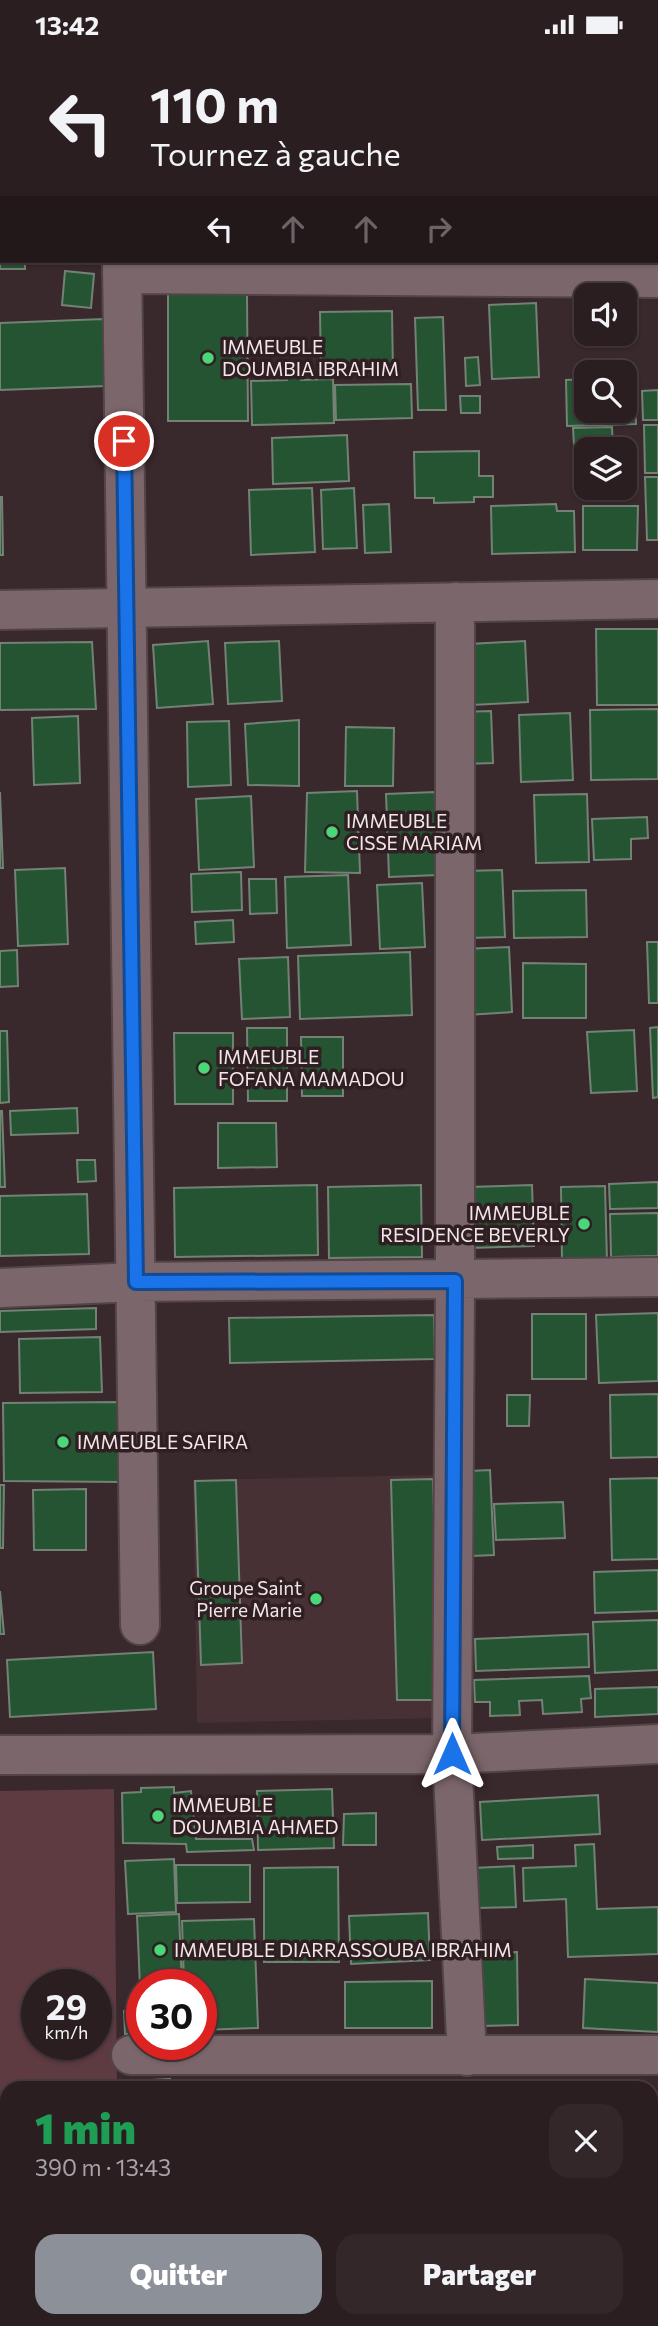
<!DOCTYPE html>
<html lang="fr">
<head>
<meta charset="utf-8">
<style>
  body { margin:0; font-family:Commissioner,sans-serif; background:#33272a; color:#f1f3f6; height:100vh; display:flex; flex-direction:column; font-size:26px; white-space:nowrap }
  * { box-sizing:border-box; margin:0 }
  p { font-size:23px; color:#a6a2a5 }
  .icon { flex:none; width:38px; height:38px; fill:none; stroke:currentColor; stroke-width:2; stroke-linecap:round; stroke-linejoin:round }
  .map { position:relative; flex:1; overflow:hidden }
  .side { position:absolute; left:0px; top:2032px; width:658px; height:247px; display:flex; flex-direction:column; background:#2b1e21; border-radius:21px 21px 0 0; box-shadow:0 2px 5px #0004,0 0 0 2px #473c3f }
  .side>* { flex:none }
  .hud { position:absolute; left:0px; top:0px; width:658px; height:214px; box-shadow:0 2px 5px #0004,0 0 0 2px #473c3f; background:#2b1e21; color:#f1f3f6; overflow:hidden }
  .controls { position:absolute; left:574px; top:234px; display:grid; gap:14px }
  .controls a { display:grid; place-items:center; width:63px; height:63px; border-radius:14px; background:#2b1e21; box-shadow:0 2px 5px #0004,0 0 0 2px #473c3f; font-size:35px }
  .speed { position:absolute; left:21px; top:1920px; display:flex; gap:14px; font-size:35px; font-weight:700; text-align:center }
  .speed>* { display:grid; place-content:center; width:91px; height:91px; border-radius:50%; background:#2b1e21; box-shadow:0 2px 5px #0004,0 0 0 2px #473c3f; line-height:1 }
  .speed small { font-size:18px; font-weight:400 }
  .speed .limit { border:10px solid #d22; background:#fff; color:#111 }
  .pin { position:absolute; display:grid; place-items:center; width:60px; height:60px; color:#fff; margin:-30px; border:4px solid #fff; border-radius:50%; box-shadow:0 2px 7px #0007 }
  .me { position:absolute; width:77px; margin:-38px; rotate:0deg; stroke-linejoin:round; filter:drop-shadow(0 0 5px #0008) }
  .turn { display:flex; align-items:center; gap:24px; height:147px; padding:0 35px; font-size:32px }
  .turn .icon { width:91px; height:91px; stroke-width:2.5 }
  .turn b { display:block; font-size:49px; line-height:60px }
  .lanes { display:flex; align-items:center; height:66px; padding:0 35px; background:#0003; justify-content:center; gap:35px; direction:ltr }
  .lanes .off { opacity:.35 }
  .round { display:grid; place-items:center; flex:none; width:74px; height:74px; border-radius:21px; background:#33272a }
  .headline { display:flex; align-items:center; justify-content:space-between; height:119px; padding:0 35px }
  h1 { font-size:42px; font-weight:800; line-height:52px; color:#1e9e55 }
  .action { display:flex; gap:14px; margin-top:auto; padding:14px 35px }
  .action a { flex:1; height:80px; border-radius:21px; background:#8c9099; color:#fff; font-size:28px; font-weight:800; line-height:80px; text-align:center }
  .action a+a { background:#33272a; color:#f1f3f6 }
  .status { display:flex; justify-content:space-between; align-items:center; height:49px; padding:0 35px; background:#2b1e21; direction:ltr }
  .status svg { height:19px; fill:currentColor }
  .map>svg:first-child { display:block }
</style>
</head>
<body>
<div class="status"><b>13:42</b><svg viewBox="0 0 49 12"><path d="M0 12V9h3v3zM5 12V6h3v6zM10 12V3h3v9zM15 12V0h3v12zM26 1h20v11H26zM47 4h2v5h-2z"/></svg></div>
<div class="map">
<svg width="658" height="2277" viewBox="0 0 658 2277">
  <rect width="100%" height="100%" fill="#39282c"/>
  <path fill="#473135" d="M 435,1426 L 440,1669 L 197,1674 L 193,1431 Z
    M 651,2213 L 658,2213 L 658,2277 L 0,2277 L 0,2220 L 7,2220 L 7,2272 L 651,2272 Z"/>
  <path fill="#5e3a41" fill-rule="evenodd" d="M 114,1740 L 117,2039 L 7,2039 L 7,2165 L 0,2165 L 0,1742 ZM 37,1936 L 96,1936 L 96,1995 L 37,1995 Z
    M 0,2250 L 7,2250 L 7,2272 L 202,2272 L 194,2277 L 0,2277 Z"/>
  <path fill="#255432" stroke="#738275" stroke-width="2" d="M 298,0 L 349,0 L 349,2 L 298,2 Z
    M 367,0 L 418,0 L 418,2 L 367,2 Z
    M 500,0 L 546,0 L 546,2 L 500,2 Z
    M 2,100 L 2,176 L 0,176 L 0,101 Z
    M 0,182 L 2,182 L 2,212 L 25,212 L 25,220 L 0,220 Z
    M 65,222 L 94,225 L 91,259 L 62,256 Z
    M 168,245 L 247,245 L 248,372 L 168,372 Z
    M 536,254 L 539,328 L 492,330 L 489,256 Z
    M 392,262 L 393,325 L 321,326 L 320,263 Z
    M 443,268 L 446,361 L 418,361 L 415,269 Z
    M 103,270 L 106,337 L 0,341 L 0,274 Z
    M 478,308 L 480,336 L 466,337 L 465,309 Z
    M 301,317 L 301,331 L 333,330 L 334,374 L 252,376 L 251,332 L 287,331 L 286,318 Z
    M 634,327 L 636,375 L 567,377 L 566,331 L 586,330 L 586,362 L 625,362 L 625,328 Z
    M 411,335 L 412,369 L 336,371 L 335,336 Z
    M 658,341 L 658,371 L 643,371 L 642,342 Z
    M 460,347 L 480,347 L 480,364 L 461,364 Z
    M 644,376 L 658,376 L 658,424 L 645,424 Z
    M 612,378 L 613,401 L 586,401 L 586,432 L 574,432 L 574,416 L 582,416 L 582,396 L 574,396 L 573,379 Z
    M 347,386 L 349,432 L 273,435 L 272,389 Z
    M 479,402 L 479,427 L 493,427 L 493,448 L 474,448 L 474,453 L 434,454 L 434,449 L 415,449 L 414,403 Z
    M 645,428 L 658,428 L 658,491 L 647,491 Z
    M 312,439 L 315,503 L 251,506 L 249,441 Z
    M 354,439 L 357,499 L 323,500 L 321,441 Z
    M 0,448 L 2,448 L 3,506 L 0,506 Z
    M 389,455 L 391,503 L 365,504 L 363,456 Z
    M 556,455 L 557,462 L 574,462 L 575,503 L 492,505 L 491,457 Z
    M 583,457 L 638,457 L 637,501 L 583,501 Z
    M 596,580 L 658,580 L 658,656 L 597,656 Z
    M 208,592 L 213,655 L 157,659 L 153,596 Z
    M 279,592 L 282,652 L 228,655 L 225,594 Z
    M 525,592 L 528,653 L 472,656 L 469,595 Z
    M 92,593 L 96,660 L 0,661 L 0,594 Z
    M 658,660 L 658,730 L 591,731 L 590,661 Z
    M 491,662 L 493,714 L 463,715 L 461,663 Z
    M 570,664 L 573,731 L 521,733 L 519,666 Z
    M 78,667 L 80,734 L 34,736 L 32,669 Z
    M 299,671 L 299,737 L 248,736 L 245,675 Z
    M 229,672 L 231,736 L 188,738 L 187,673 Z
    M 346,678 L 394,679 L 393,737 L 345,737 Z
    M 357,742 L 360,824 L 305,823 L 307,744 Z
    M 0,743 L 3,819 L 0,819 Z
    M 435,743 L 438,826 L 389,828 L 386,745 Z
    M 587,745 L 589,813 L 536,814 L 534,746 Z
    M 251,747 L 254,818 L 199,821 L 196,750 Z
    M 647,768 L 648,789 L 631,790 L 631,810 L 594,811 L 592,770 Z
    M 65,819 L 68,895 L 18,897 L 15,821 Z
    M 502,821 L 505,888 L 468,889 L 465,822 Z
    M 241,823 L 242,861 L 192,863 L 191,825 Z
    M 348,826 L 351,896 L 287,899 L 285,828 Z
    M 249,830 L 276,830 L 277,864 L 250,865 Z
    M 422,834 L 425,898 L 380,900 L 377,836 Z
    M 586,841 L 587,888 L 514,889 L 513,842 Z
    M 233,871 L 234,893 L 196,895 L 195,873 Z
    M 647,893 L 658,893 L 658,954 L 649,954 Z
    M 509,898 L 512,963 L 467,966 L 463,900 Z
    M 17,901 L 18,937 L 0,938 L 0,902 Z
    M 410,903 L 412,966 L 300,970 L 298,907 Z
    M 288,908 L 290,968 L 242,970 L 239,910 Z
    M 523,914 L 586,915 L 586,969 L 523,969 Z
    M 658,978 L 658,1048 L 653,1049 L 650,979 Z
    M 247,979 L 287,979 L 287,1052 L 248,1052 Z
    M 634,981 L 637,1042 L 591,1044 L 587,983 Z
    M 0,982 L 7,982 L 9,1053 L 0,1054 Z
    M 174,984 L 233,984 L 233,1055 L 175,1055 Z
    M 301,988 L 343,988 L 343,1047 L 302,1047 Z
    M 77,1059 L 78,1084 L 11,1086 L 10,1062 Z
    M 0,1062 L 2,1062 L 5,1138 L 0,1138 Z
    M 218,1074 L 276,1074 L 277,1118 L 218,1119 Z
    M 77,1111 L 95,1111 L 96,1132 L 78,1133 Z
    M 658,1133 L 658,1159 L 610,1160 L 609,1135 Z
    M 317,1136 L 318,1206 L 175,1208 L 174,1139 Z
    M 421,1136 L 422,1208 L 329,1209 L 328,1138 Z
    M 532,1136 L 534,1197 L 471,1199 L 469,1138 Z
    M 605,1137 L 607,1212 L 562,1213 L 561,1138 Z
    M 87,1145 L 89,1205 L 0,1207 L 0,1147 Z
    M 658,1164 L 658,1207 L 611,1208 L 610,1165 Z
    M 96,1259 L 96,1280 L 0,1283 L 0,1262 Z
    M 658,1264 L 658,1332 L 599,1334 L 596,1266 Z
    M 532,1265 L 586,1265 L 586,1330 L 532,1330 Z
    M 434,1266 L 435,1310 L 230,1314 L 229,1269 Z
    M 100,1288 L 102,1343 L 20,1344 L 19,1290 Z
    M 658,1345 L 658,1408 L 611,1409 L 610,1346 Z
    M 507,1346 L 530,1346 L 529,1377 L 507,1377 Z
    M 120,1353 L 122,1433 L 4,1432 L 3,1354 Z
    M 490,1421 L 494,1506 L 472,1507 L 470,1422 Z
    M 658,1429 L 658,1510 L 612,1511 L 610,1430 Z
    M 433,1430 L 439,1651 L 397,1651 L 391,1431 Z
    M 236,1431 L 242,1614 L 201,1616 L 195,1432 Z
    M 0,1436 L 4,1436 L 3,1499 L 0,1499 Z
    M 86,1440 L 86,1501 L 34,1501 L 33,1441 Z
    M 563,1453 L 565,1489 L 496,1491 L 494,1455 Z
    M 658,1521 L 658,1562 L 595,1564 L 594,1523 Z
    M 0,1542 L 4,1585 L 0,1585 Z
    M 658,1571 L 658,1621 L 595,1624 L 593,1573 Z
    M 588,1585 L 589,1618 L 476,1622 L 475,1590 Z
    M 153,1603 L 156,1660 L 10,1668 L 7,1611 Z
    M 589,1627 L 591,1649 L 581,1650 L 582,1663 L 543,1665 L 542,1651 L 519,1652 L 520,1666 L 490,1667 L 490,1653 L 475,1653 L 474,1631 Z
    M 658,1638 L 658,1665 L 595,1668 L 595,1640 Z
    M 174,1738 L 174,1744 L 191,1742 L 196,1790 L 252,1790 L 254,1801 L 187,1803 L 186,1795 L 123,1794 L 122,1744 L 141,1743 L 141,1739 Z
    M 332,1740 L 334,1799 L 258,1801 L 257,1742 Z
    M 598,1746 L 600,1785 L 482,1791 L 480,1753 Z
    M 376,1764 L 376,1796 L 343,1796 L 344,1765 Z
    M 594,1795 L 597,1860 L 658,1858 L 658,1905 L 568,1908 L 566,1850 L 524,1852 L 523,1819 L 576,1817 L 575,1796 Z
    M 533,1796 L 533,1809 L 498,1810 L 497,1798 Z
    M 174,1810 L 176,1863 L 128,1865 L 125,1812 Z
    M 176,1816 L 250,1816 L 250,1853 L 177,1854 Z
    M 514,1817 L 516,1858 L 474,1859 L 473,1819 Z
    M 338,1818 L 339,1913 L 264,1913 L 264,1819 Z
    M 428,1864 L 430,1911 L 351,1915 L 349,1867 Z
    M 179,1865 L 182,1936 L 142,1936 L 142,1985 L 125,1985 L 124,1962 L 141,1961 L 137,1867 Z
    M 254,1870 L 258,1979 L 201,1981 L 201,1936 L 184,1936 L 182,1872 Z
    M 517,1903 L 518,1976 L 481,1977 L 479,1904 Z
    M 585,1930 L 658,1934 L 658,1983 L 583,1979 Z
    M 432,1932 L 432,1979 L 345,1979 L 345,1933 Z
    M 170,2030 L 171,2039 L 112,2039 L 112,2033 Z
    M 590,2034 L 590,2039 L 513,2039 L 513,2037 Z
    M 0,2265 L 7,2265 L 7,2272 L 136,2272 L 136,2277 L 0,2277 Z"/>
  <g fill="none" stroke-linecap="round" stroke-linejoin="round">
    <g stroke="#524447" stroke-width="42">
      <path id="minor" d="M 122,2 L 122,0
        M 442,2 L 442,0
        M 656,123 L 658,123
        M 122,212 L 140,1576
        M 122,225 L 658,229
        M 455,553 L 455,1232 L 452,1705 L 467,2007
        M 0,561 L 658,550
        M 0,1239 L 136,1233 L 658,1228
        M 0,1706 L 452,1705 L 658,1695
        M 131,2006 L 658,2006
        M 651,2196 L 658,2196
        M 0,2200 L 7,2200"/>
    </g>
    <use href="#minor" stroke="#7b676b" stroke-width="38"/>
  </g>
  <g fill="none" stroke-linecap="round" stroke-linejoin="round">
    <g stroke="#114b97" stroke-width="18">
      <path id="route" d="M 124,392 L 136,1233 L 455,1232 L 452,1705"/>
    </g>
    <use href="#route" stroke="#1a73e8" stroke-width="12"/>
  </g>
  <g fill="#4ad778" stroke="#2f1f22" stroke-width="2.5">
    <circle cx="208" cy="309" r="7"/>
    <circle cx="332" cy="783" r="7"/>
    <circle cx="204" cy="1019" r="7"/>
    <circle cx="584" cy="1175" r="7"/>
    <circle cx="63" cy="1393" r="7"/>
    <circle cx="316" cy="1550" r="7"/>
    <circle cx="158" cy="1767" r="7"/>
    <circle cx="160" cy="1901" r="7"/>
  </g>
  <g text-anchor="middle" stroke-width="7" stroke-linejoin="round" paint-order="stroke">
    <g font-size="19" fill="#f2e6e8" stroke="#2f1f22" text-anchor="start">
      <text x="222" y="305">IMMEUBLE<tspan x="222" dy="22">DOUMBIA IBRAHIM</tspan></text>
      <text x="346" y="779">IMMEUBLE<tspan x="346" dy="22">CISSE MARIAM</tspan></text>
      <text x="218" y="1015">IMMEUBLE<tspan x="218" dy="22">FOFANA MAMADOU</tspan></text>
      <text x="570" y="1171" text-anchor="end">IMMEUBLE<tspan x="570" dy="22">RESIDENCE BEVERLY</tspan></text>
      <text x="77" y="1400">IMMEUBLE SAFIRA</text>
      <text x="302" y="1546" text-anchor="end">Groupe Saint<tspan x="302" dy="22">Pierre Marie</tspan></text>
      <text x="172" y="1763">IMMEUBLE<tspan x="172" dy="22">DOUMBIA AHMED</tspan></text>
      <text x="174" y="1908">IMMEUBLE DIARRASSOUBA IBRAHIM</text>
    </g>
  </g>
</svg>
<div class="controls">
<a><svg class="icon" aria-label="sound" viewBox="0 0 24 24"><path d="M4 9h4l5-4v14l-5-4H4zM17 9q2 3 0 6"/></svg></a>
<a><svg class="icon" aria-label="search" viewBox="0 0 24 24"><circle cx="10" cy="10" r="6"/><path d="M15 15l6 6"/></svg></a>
<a><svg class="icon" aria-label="layers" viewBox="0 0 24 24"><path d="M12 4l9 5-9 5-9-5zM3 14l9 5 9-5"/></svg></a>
</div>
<div class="speed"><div>29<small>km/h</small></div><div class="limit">30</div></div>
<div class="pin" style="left:124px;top:392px;background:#d93025"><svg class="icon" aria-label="arrive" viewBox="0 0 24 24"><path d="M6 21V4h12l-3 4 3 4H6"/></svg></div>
<svg class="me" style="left:452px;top:1705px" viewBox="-20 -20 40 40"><path d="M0-17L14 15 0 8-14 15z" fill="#1a73e8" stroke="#fff" stroke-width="4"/></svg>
<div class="hud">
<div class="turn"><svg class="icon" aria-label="left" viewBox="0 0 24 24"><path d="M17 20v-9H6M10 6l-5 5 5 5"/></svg><div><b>110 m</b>Tournez à gauche</div></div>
<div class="lanes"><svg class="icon" aria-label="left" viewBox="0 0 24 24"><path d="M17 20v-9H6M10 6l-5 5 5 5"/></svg><svg class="icon off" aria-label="ahead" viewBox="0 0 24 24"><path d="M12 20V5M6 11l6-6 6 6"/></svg><svg class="icon off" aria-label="ahead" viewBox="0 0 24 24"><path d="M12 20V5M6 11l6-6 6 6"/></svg><svg class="icon off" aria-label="right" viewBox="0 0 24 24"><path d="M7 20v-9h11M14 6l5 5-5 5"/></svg></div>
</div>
<section class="side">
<div class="headline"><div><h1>1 min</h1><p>390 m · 13:43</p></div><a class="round"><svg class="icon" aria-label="close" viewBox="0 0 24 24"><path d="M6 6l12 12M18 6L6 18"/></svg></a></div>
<div class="action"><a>Quitter</a><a>Partager</a></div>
</section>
</div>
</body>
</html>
